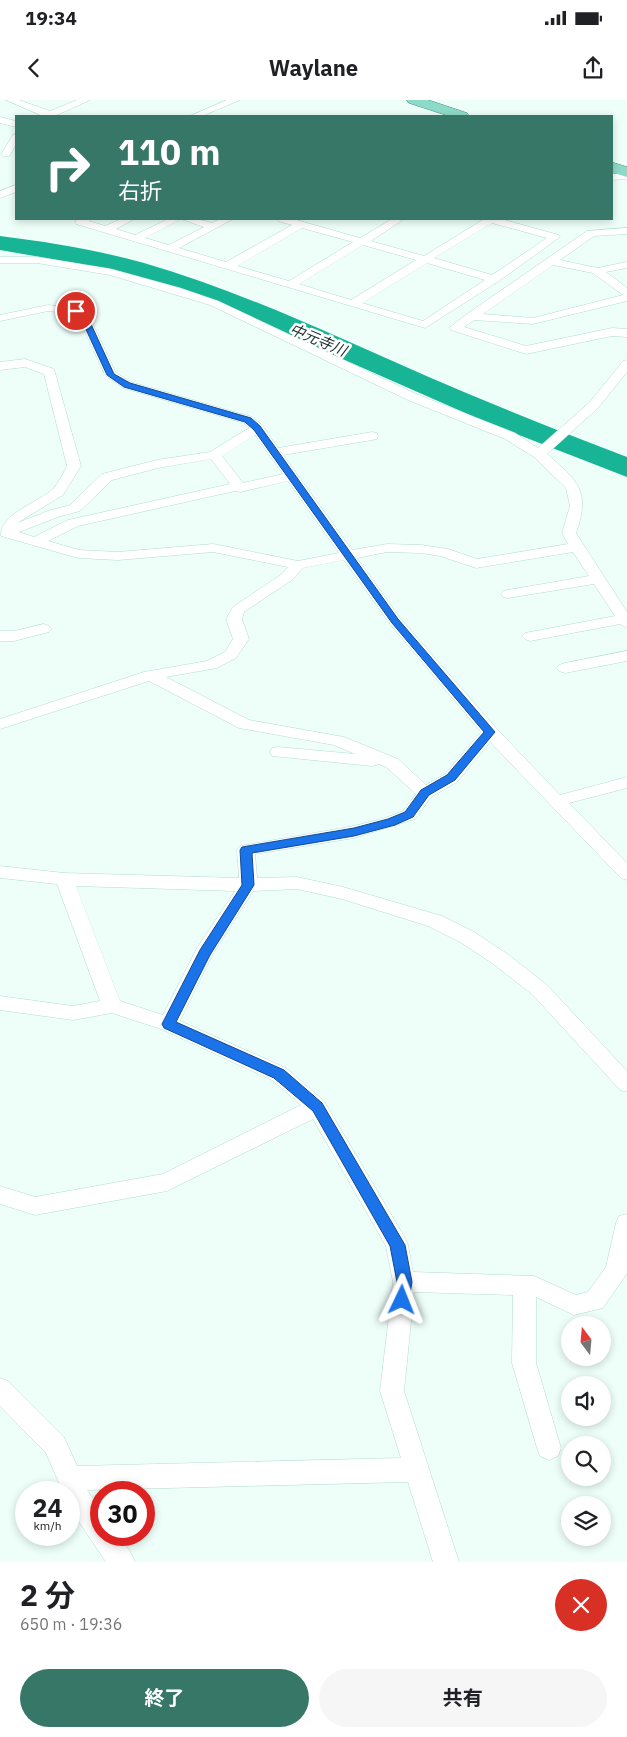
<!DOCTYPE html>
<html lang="ja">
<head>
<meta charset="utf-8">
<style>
  body { margin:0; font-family:"IBM Plex Sans","Noto Sans JP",sans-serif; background:#f6f6f6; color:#202124; height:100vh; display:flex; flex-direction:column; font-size:19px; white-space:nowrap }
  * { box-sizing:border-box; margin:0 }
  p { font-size:16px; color:#757577 }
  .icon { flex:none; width:28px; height:28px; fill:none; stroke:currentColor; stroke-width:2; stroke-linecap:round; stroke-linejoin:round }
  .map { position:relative; height:1462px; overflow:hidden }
  .side { display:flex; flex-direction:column; background:#fff; flex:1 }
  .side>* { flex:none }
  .banner { position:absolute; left:15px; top:15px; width:598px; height:105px; border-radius:0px; box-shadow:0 2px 8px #0003; background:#367767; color:#fff; overflow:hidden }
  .needle { width:32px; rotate:344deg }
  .fabs { position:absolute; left:561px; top:1216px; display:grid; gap:10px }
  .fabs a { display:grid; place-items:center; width:50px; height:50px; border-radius:50%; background:#fff; box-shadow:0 2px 8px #0003; font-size:25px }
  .speed { position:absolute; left:15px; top:1381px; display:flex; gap:10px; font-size:25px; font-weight:700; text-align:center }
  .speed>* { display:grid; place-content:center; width:65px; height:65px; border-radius:50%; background:#fff; box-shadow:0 2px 8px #0003; line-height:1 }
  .speed small { font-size:12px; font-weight:400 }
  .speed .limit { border:8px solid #d22; background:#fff; color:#111 }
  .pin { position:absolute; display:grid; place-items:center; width:42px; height:42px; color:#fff; margin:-21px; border:2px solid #fff; border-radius:50%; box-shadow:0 1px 5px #0007 }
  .me { position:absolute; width:55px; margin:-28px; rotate:2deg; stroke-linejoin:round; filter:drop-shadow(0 0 4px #0008) }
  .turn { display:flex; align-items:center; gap:18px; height:105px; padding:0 20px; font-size:22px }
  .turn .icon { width:65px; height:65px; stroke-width:2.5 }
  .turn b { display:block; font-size:35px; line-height:42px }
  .round { display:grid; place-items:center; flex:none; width:52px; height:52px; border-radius:26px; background:#f6f6f6 }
  .headline { display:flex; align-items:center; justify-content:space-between; height:85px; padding:0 20px }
  h1 { font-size:30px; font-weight:700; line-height:38px }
  .button { display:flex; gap:10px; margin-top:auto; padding:10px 20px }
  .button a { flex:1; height:58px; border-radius:30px; background:#367767; color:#fff; font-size:20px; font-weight:700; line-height:58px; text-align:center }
  .button a+a { background:#f6f6f6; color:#202124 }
  .status { display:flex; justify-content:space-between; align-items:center; height:35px; padding:0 25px; background:#fff; direction:ltr }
  .status svg { height:14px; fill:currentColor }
  header { display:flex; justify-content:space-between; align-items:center; height:65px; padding:0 20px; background:#fff; font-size:22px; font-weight:700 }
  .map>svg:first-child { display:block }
</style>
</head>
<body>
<div class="status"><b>19:34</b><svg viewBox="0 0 49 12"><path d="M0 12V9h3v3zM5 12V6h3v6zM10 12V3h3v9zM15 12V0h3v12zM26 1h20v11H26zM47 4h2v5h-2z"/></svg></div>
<header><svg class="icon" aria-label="back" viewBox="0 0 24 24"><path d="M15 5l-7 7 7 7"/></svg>Waylane<svg class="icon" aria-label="share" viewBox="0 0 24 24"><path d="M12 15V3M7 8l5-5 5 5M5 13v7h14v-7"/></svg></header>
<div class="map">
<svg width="627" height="1462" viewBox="0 0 627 1462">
  <rect width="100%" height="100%" fill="#eefff9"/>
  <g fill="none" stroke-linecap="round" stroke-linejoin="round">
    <path fill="#18b496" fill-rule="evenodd" d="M 0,136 C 49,142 97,150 144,163 C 244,192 337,237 431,278 C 496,306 561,332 627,357 L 627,377 L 488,323 L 272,228 L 201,199 L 104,168 L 0,150 Z"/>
    <g stroke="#b1ddd0" stroke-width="1">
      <path id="street" d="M 6,0 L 19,0 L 50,11 L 77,0 L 90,0 L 55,16 L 43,16 Z
        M 227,0 L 240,0 L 202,16 L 190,16 Z
        M 0,17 L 16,21 L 16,27 L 0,23 Z
        M 16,34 C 17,43 15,48 9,56 L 3,56 L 1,54 L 13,35 Z
        M 627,73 L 627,79 L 611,80 L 611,74 Z
        M 16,85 L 16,92 L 0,98 L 0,91 Z
        M 78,119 L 90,119 L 89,121 L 105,126 L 121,119 L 134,119 L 116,129 L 135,135 L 168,119 L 197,119 L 212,123 L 220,119 L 233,119 L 179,148 L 226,162 L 292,125 L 278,121 L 277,119 L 293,119 L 360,138 L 392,119 L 404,119 L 371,141 L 424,156 L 484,119 L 501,119 L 559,135 L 560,137 L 499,181 L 425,228 L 76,124 L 75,122 ZM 181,119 L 204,127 L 169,145 L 145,138 ZM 492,123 L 547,138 L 492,175 L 434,158 ZM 302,128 L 353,142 L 289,181 L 237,166 ZM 363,145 L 416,160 L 351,200 L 299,184 ZM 427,163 L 485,180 L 423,221 L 362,203 Z
        M 627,128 L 627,134 L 594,136 L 560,160 L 597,168 L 627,162 L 627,168 L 606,172 L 627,188 L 627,201 L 533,224 L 474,220 L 464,227 L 526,246 L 612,228 L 627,229 L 627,237 L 612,236 L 526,254 L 451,230 L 449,228 L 467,214 L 587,131 ZM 553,165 L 593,173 L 623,195 L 533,218 L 483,214 Z
        M 0,157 L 37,157 L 111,169 L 180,188 L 218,201 L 416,294 L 515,333 L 538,348 L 590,302 L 623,261 L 627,260 L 627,272 L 598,308 L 547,354 C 578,381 591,391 576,433 L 627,512 L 627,528 L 620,524 L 530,541 L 525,539 L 522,536 L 525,533 L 615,516 L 594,484 L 508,498 L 503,497 L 501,494 L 503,491 L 508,490 L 589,476 L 573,452 L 476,468 L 440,456 L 421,453 L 387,452 L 357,458 L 400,518 L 496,628 L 560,695 L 627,677 L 627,688 L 569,703 L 627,763 L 627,780 L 621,778 L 490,642 L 457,682 L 431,697 L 415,719 L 354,738 L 255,754 L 257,778 L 297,777 L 343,787 L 442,816 L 474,832 L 506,853 L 547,885 L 627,971 L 627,992 L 620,990 L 533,895 L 492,863 L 460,842 L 428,826 L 342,799 L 297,789 L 253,791 L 212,855 L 180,921 L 286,968 L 324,1001 L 405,1138 L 408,1145 L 413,1172 L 534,1176 L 576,1195 L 588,1192 L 606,1167 L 616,1123 L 619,1116 L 627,1114 L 627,1173 L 603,1208 L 574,1215 L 536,1197 L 536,1263 L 561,1348 L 558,1356 L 549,1360 L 540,1356 L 537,1348 L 512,1263 L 513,1195 L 414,1192 L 404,1291 L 459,1462 L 433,1462 L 408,1382 L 87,1390 L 101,1410 L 101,1435 L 118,1435 L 131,1453 L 135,1462 L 106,1462 L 69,1407 L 69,1392 L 63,1392 L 46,1353 L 0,1306 L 0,1278 L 8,1281 L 64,1337 L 77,1366 L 401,1358 L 380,1291 L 393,1182 L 386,1146 L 313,1019 L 167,1091 L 35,1115 L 0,1104 L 0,1086 L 35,1097 L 163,1074 L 301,1005 L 272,980 L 161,929 L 112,913 L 73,920 L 0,910 L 0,896 L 73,906 L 100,901 L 57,784 L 0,778 L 0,766 L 64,773 L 239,778 L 237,750 L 240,746 L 354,726 L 385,718 L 403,711 L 416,694 L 386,667 L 379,664 L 372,666 L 272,656 L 270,652 L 272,648 L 278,647 L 355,654 L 334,645 L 239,628 L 149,581 L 0,629 L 0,619 L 144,572 L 207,561 L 225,552 L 233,539 L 226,519 L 233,507 L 282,474 L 288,467 L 213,452 L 118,460 L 78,458 L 1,436 C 0,413 40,402 53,389 C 59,383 63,373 67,366 L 44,274 L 25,267 L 0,270 L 0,262 L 25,259 L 54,269 L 81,366 L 63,395 L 17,423 L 48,411 L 70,405 L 102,374 L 157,360 L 210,352 L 249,328 L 244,323 L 123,288 L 105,275 L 81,223 L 73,214 L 48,211 L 0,221 L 0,215 L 48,205 L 81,209 L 92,222 L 116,273 L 131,282 L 252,317 L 262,325 L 278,348 L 372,332 L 377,333 L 378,336 L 377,339 L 372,340 L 283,355 L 352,450 L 387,444 L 421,445 L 448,449 L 477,459 L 568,444 L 562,433 L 570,406 L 566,388 L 534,357 L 505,339 L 408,300 L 210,205 L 110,175 L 37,163 L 0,163 ZM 255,335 L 283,374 L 243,383 L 222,356 ZM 211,359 L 230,384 L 68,420 L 34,437 L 19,432 L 58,417 L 80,411 L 112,380 L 158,368 ZM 288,381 L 339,453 L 298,461 L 213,444 L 118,452 L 79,450 L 48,441 L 78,426 L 235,391 L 240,392 ZM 344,460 L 390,524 L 481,632 L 445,674 L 426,685 L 398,659 L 344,637 L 249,620 L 166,577 L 217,568 L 236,558 L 249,539 L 242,519 L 244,512 L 292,480 L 303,468 ZM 76,786 L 235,791 L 197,848 L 163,915 L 120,901 Z
        M 44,524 L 49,526 L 52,529 L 49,532 L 14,541 L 0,541 L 0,531 L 14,531 Z
        M 627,551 L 627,561 L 565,573 L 559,571 L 557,568 L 559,565 L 565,563 Z"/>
    </g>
    <g stroke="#3c947f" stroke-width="1">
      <path id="primary" d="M 407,0 L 428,0 L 467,13 L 469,16 L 449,16 L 409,3 Z
        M 611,62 L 627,67 L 627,77 L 611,72 Z"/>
    </g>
    <use href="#street" fill="#fff" fill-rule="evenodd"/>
    <use href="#primary" fill="#8edac8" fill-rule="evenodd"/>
  </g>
  <path fill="#1a73e8" stroke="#114b97" d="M 74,210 L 79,210 L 90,222 L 114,274 L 130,283 L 251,318 L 260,326 L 398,519 L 495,632 L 455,680 L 429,695 L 413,717 L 395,725 L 354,736 L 252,753 L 254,785 L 210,855 L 176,922 L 284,970 L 322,1003 L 405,1145 L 412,1182 L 408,1205 L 402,1207 L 397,1205 L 395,1200 L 397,1182 L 390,1146 L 313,1011 L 274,978 L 164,928 L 162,924 L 200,850 L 242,785 L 240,750 L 242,747 L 354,728 L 388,719 L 405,712 L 421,690 L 447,675 L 484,632 L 392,523 L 254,330 L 245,322 L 124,287 L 107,275 L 83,223 L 73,211 Z"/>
  <g text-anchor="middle" stroke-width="5" stroke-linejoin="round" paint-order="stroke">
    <g font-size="15" font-style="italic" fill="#213731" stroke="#fff">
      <text transform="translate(318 240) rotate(23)" y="5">中元寺川</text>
    </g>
  </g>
</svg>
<div class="fabs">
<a><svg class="needle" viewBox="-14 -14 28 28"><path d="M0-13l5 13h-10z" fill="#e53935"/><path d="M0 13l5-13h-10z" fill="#757577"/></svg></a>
<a><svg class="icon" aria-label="sound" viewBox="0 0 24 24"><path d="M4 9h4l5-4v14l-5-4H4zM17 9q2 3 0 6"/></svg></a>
<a><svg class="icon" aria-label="search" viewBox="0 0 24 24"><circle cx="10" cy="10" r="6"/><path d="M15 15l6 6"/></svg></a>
<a><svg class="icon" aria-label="layers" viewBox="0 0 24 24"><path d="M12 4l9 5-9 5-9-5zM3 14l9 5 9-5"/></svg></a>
</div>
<div class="speed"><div>24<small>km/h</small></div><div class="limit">30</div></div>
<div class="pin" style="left:76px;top:211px;background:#d93025"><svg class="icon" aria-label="arrive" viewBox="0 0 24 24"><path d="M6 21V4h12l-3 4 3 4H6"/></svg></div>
<svg class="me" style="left:402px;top:1200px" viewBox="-20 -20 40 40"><path d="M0-17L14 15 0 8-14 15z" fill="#1a73e8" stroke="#fff" stroke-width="4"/></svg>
<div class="banner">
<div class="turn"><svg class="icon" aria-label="right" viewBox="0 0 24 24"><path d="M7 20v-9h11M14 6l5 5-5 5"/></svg><div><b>110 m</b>右折</div></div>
</div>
</div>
<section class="side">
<div class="headline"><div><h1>2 分</h1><p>650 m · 19:36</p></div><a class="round" style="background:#d93025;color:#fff"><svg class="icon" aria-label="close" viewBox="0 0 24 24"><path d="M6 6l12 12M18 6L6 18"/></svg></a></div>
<div class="button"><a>終了</a><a>共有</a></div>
</section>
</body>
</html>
